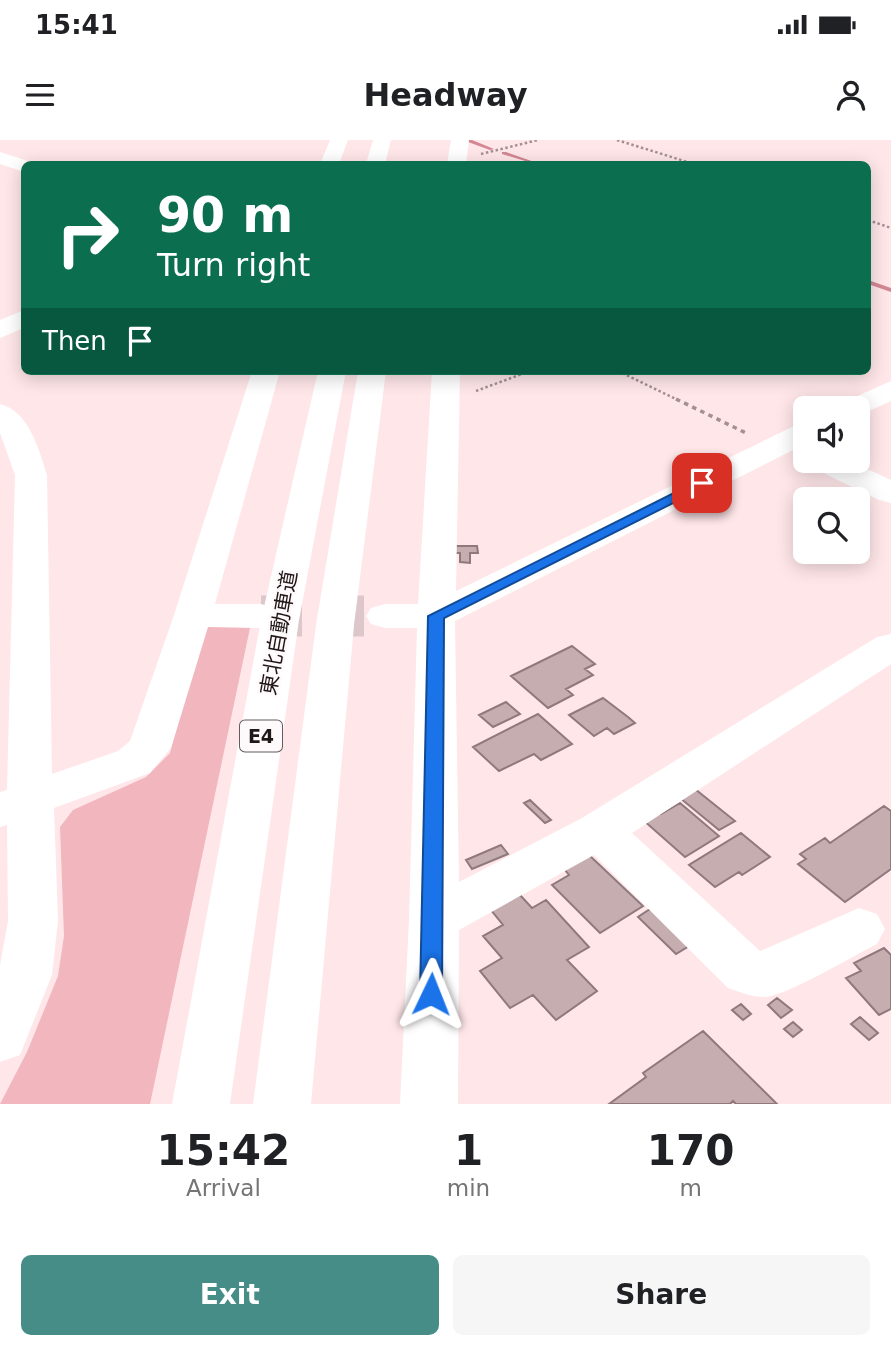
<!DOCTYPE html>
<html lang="en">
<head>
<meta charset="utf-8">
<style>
  body { margin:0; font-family:"DejaVu Sans","Noto Sans JP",sans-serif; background:#f6f6f6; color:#202124; height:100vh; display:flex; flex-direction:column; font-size:26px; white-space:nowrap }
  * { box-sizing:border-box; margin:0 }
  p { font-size:23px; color:#757577 }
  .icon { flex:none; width:38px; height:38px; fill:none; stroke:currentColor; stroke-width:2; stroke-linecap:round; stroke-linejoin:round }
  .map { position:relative; height:964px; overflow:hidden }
  .panel { display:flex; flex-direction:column; background:#fff; flex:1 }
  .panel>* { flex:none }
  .top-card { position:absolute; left:21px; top:21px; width:850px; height:214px; border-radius:10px; box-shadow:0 4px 18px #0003; background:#0b6e4f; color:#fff; overflow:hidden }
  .tools { position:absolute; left:793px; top:256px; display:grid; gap:14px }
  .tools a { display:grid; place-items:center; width:77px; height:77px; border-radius:10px; background:#fff; box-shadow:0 4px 18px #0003; font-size:35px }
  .pin { position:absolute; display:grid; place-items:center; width:60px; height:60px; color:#fff; margin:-30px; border-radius:14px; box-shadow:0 4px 10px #0006 }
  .me { position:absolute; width:77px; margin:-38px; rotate:2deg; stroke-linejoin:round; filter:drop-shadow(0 0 5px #0008) }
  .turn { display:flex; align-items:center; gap:24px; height:147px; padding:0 21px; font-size:32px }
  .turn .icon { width:91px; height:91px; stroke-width:2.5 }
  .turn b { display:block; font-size:49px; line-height:60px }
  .then { display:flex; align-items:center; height:66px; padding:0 21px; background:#0003; gap:14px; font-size:26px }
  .eta { display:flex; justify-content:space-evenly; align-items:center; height:119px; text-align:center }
  .eta b { font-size:42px; font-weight:800; line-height:49px }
  .cta { display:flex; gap:14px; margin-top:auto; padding:14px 21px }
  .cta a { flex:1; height:80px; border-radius:10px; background:#468d88; color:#fff; font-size:28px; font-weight:800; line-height:80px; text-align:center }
  .cta a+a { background:#f6f6f6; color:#202124 }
  .status { display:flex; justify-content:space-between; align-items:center; height:49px; padding:0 35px; background:#fff; direction:ltr }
  .status svg { height:19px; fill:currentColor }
  header { display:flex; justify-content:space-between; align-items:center; height:91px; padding:0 21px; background:#fff; font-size:32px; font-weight:800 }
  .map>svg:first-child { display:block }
</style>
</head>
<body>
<div class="status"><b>15:41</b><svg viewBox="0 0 49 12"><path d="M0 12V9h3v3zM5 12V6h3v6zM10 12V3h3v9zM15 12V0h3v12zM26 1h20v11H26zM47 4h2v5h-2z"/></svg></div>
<header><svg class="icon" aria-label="menu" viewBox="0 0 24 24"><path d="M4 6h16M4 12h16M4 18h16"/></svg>Headway<svg class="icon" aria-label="person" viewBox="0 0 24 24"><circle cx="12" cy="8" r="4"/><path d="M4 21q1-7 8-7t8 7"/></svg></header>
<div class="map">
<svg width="891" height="964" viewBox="0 0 891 964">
  <rect width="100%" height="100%" fill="#ffe6e9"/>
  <path fill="#f2b6be" d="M 204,483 L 251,483 L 150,964 L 0,964 L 27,912 L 58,836 L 64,796 L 60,687 L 73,670 L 146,637 L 170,613 Z"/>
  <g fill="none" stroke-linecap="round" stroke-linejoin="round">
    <path fill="#d48793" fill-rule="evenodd" d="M 468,0 L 472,0 L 494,9 L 490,10 L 468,2 Z
      M 502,12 L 506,12 L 540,24 L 535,24 L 502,14 Z
      M 868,140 L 891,148 L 891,152 L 868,144 Z"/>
  </g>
  <path fill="#c5adb0" stroke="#8f797c" stroke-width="2" d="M 455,406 L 477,406 L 478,413 L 470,413 L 470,423 L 460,422 L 460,413 L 455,413 Z
    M 572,506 L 595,524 L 585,529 L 593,535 L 566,549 L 573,555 L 548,568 L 511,536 Z
    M 603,558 L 628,577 L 635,583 L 614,594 L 607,588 L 594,596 L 569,575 Z
    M 506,562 L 520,574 L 493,587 L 479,575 Z
    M 538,574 L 572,604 L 541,620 L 534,614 L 499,631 L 473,607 Z
    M 695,649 L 735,681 L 719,690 L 680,658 Z
    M 530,660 L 551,680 L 545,683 L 524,663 Z
    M 680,663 L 719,696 L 685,717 L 643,680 L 658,671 L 661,674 Z
    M 884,666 L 891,671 L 891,729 L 845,762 L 798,724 L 806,719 L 800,714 L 825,698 L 830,703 Z
    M 741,693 L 770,717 L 742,735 L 739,732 L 715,747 L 689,725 Z
    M 501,705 L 508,714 L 472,729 L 466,720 Z
    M 589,715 L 643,766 L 600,793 L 552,745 L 569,735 L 565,730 Z
    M 520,755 L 532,768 L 546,760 L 589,807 L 567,820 L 597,851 L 556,880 L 533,855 L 510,868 L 480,831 L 502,818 L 483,796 L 503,785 L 491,770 Z
    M 650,769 L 689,806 L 676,814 L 638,777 Z
    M 884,808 L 891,815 L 891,869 L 879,875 L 846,838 L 861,831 L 854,823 Z
    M 777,858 L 792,870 L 781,878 L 768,865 Z
    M 741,864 L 751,874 L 743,880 L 732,870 Z
    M 860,877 L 878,893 L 869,900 L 851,884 Z
    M 793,882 L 802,890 L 793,897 L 784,889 Z
    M 703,891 L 777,964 L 736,964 L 733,961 L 730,964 L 609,964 L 646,937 L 643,933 Z"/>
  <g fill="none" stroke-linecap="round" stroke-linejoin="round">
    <path stroke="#dec7ca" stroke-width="41" stroke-dasharray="41 21" stroke-linecap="butt" d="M 261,476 L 385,476"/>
    <path stroke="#a39092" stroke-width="2.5" stroke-dasharray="2.5 2.5" stroke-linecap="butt" d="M 617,0 L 694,24
      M 481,14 L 538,0
      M 868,80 L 891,88
      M 618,231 L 680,261
      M 476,251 L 530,231"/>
    <path stroke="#a39092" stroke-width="3.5" stroke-dasharray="4.5 4.5" stroke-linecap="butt" d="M 676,259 L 746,293"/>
    <path fill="#fff" fill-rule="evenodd" d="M 330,0 L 348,0 L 339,24 L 320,24 Z
      M 451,0 L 469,0 L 466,24 L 447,24 Z
      M 0,12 L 31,22 L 33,24 L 24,24 L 24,32 L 0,24 Z
      M 24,170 L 24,188 L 0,198 L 0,180 Z
      M 252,231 L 280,231 L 215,464 L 261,464 L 275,468 L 280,476 L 275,484 L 261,488 L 208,487 L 171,608 L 150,633 L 54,668 L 58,781 L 52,835 L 20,915 L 0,922 L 0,825 L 8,781 L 7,685 L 0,687 L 0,652 L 7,650 L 15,335 L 0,293 L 0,264 C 29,271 39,310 47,335 L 52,634 L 118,611 L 130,601 L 174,475 Z
      M 432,231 L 460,231 L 456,451 L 794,286 L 805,283 L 805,304 L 455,481 L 459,742 L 582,678 L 877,497 L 891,494 L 891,524 L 632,693 L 760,811 L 859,768 L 877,774 L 885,789 L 877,804 C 853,816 790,854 766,857 C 754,858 740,852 728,848 L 594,715 L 459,790 L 458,964 L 400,964 L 409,779 L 417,488 L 385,488 L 371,484 L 366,476 L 371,468 L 385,464 L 418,464 Z
      M 891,241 L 891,261 L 858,276 L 858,268 L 839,268 L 844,262 Z
      M 806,320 L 848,320 L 891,340 L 891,363 L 879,360 L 811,327 Z"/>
    <path fill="#fff" fill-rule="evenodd" d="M 373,0 L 391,0 L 385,24 L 366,24 Z
      M 318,231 L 346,231 L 299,480 L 230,964 L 172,964 L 261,480 Z
      M 358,231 L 386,231 L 354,485 L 311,964 L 253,964 L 316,485 Z"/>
  </g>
  <path fill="#1a73e8" stroke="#114b97" stroke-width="2" d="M 702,339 L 709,343 L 707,346 L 444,478 L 442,854 L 439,861 L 431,864 L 423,861 L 420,854 L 428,476 Z"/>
  <g text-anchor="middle" stroke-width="5" stroke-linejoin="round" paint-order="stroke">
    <rect fill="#fef9fa" stroke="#635b5c" stroke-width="2" x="240" y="580.5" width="42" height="31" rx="5"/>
    <g font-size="19" font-weight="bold" fill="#201718">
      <text x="261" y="603">E4</text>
    </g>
    <g font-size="21" fill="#201718" stroke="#fef9fa">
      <text transform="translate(279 493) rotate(-80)" y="7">東北自動車道</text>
    </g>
  </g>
</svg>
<div class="tools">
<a><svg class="icon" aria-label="sound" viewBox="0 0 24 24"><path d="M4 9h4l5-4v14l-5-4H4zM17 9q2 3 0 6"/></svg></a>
<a><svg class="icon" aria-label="search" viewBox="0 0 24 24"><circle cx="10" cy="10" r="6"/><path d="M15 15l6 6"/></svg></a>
</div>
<div class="pin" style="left:702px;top:343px;background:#d93025"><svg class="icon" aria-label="arrive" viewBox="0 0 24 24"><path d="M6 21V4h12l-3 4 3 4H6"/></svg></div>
<svg class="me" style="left:431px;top:854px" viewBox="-20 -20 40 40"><path d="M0-17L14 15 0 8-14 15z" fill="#1a73e8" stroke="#fff" stroke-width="4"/></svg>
<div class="top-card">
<div class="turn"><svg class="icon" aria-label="right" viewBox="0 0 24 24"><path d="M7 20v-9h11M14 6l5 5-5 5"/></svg><div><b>90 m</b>Turn right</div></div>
<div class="then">Then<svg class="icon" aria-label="arrive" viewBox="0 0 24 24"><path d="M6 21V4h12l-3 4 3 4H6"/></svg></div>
</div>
</div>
<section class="panel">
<div class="eta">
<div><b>15:42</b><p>Arrival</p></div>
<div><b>1</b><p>min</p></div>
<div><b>170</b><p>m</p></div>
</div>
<div class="cta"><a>Exit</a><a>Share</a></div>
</section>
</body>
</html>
